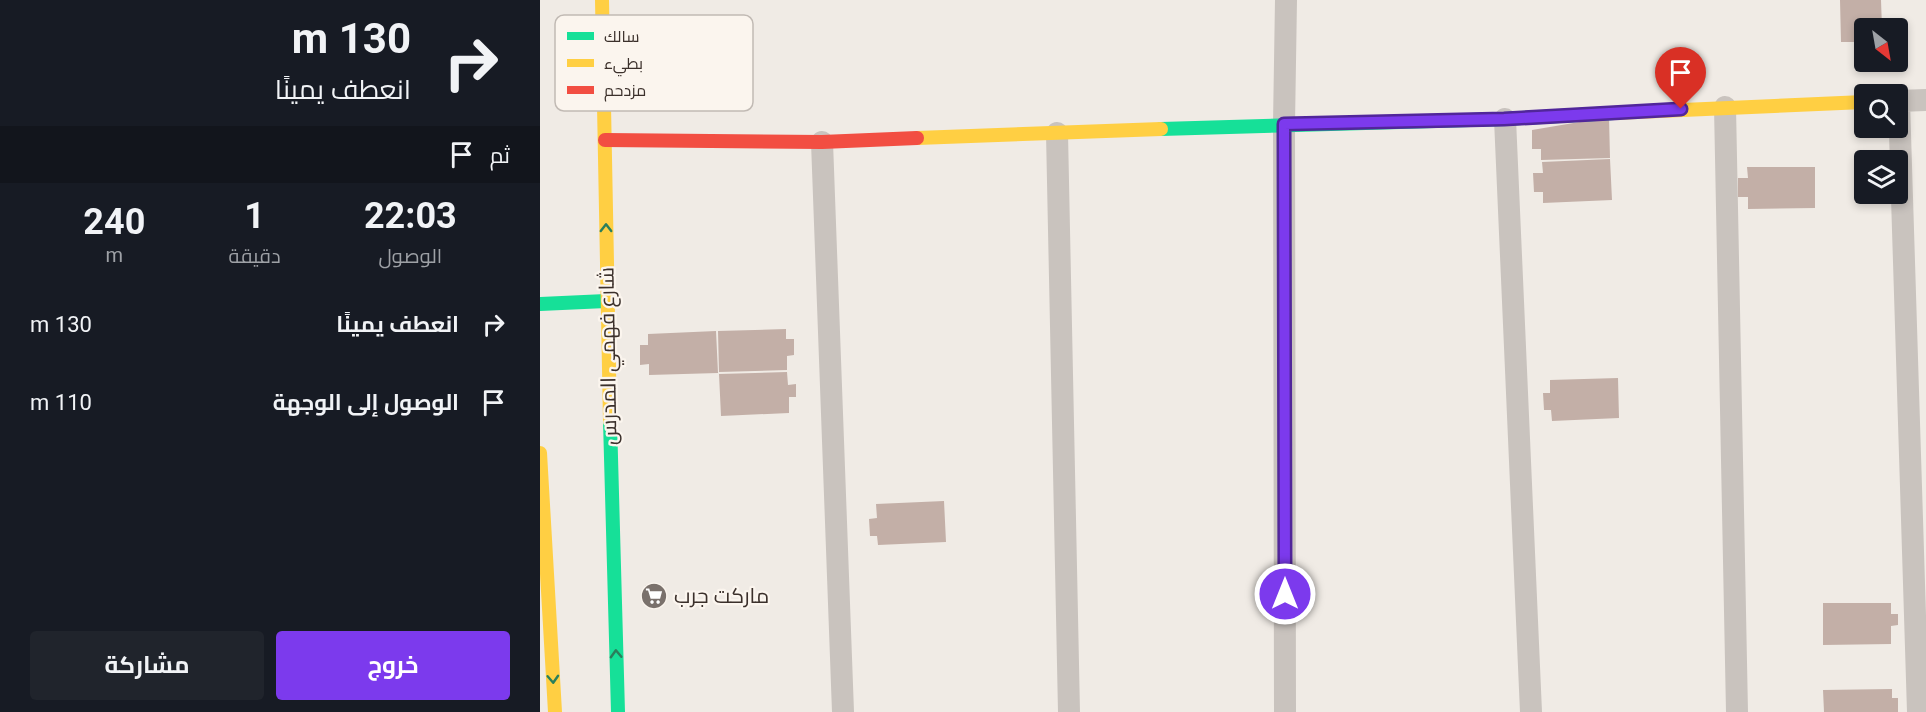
<!DOCTYPE html>
<html lang="ar">
<head>
<meta charset="utf-8">
<style>
  body { margin:0; font-family:Roboto,Cairo,sans-serif; background:#20242c; color:#f1f3f6; direction:rtl; height:100vh; display:flex; flex-direction:column; font-size:22px; white-space:nowrap }
  * { box-sizing:border-box; margin:0 }
  p { font-size:20px; color:#9ea1a6 }
  .icon { flex:none; width:33px; height:33px; fill:none; stroke:currentColor; stroke-width:2; stroke-linecap:round; stroke-linejoin:round }
  .map { position:relative; flex:1; overflow:hidden; direction:ltr }
  .drawer { display:flex; flex-direction:column; background:#171b24; width:540px }
  .drawer>* { flex:none }
  .guide { background:#171b24; color:#f1f3f6; overflow:hidden }
  .needle { width:39px; rotate:149deg }
  .buttons { position:absolute; left:1314px; top:18px; display:grid; gap:12px }
  .buttons a { display:grid; place-items:center; width:54px; height:54px; border-radius:6px; background:#171b24; box-shadow:0 3px 9px #0003; font-size:30px }
  .pin { position:absolute; display:grid; place-items:center; width:51px; height:51px; color:#fff; margin:-62px -26px; border-radius:50% 50% 50% 0; rotate:-45deg; box-shadow:0 0 6px #0007 }
  .pin .icon { rotate:45deg }
  .me { position:absolute; width:66px; margin:-33px; rotate:0deg; stroke-linejoin:round; filter:drop-shadow(0 0 4px #0008) }
  .turn { display:flex; align-items:center; gap:21px; height:126px; padding:0 30px; font-size:27px }
  .turn .icon { width:78px; height:78px; stroke-width:2.5 }
  .turn b { display:block; font-size:42px; line-height:51px }
  .then { display:flex; align-items:center; height:57px; padding:0 30px; background:#0003; gap:12px; font-size:22px }
  .eta { display:flex; justify-content:space-evenly; align-items:center; height:102px; text-align:center }
  .eta b { font-size:36px; font-weight:700; line-height:42px }
  .cta { display:flex; gap:12px; margin-top:auto; padding:12px 30px }
  .cta a { flex:1; height:69px; border-radius:6px; background:#7c3aed; color:#fff; font-size:24px; font-weight:700; line-height:69px; text-align:center }
  .cta a+a { background:#20242c; color:#f1f3f6 }
  ul { padding:0; list-style:none }
  li { display:flex; align-items:center; gap:18px; height:78px; padding:0 30px }
  li div { flex:1 }
  li b { display:block; font-size:22px }
  li em { font-style:normal }
  main { display:flex; flex:1; min-height:0 }
  .map>svg:first-child { display:block }
</style>
</head>
<body>
<main>
<div class="map">
<svg width="1386" height="712" viewBox="0 0 1386 712">
  <rect width="100%" height="100%" fill="#f0ebe5"/>
  <path fill="#c3afa7" d="M 1300,0 L 1341,0 L 1342,28 L 1324,28 L 1324,48 L 1315,49 L 1315,42 L 1301,42 Z
    M 1069,117 L 1070,158 L 1001,160 L 1001,149 L 992,149 L 992,130 Z
    M 1070,159 L 1072,200 L 1003,203 L 1003,192 L 994,192 L 993,173 L 1003,173 L 1002,162 Z
    M 1207,167 L 1275,167 L 1275,208 L 1208,209 L 1208,197 L 1198,197 L 1198,178 L 1208,178 Z
    M 246,329 L 246,339 L 254,339 L 254,355 L 247,356 L 247,370 L 179,372 L 178,331 Z
    M 176,331 L 178,373 L 109,375 L 109,364 L 100,365 L 100,345 L 108,345 L 108,334 Z
    M 247,372 L 248,385 L 256,384 L 256,397 L 249,397 L 249,413 L 181,416 L 179,374 Z
    M 1078,378 L 1079,418 L 1012,421 L 1011,410 L 1004,410 L 1003,393 L 1010,393 L 1010,380 Z
    M 404,501 L 406,542 L 338,545 L 337,536 L 330,536 L 329,519 L 337,518 L 336,504 Z
    M 1283,603 L 1351,603 L 1351,614 L 1358,614 L 1358,625 L 1351,626 L 1351,644 L 1283,645 Z
    M 1352,689 L 1352,698 L 1358,698 L 1358,712 L 1284,712 L 1283,690 Z"/>
  <g fill="none" stroke-linecap="round" stroke-linejoin="round">
    <path stroke="#c9c3be" stroke-width="22" d="M 1358,101 L 1386,100
      M 1359,101 L 1378,712
      M 1185,107 L 1197,712
      M 965,119 L 991,712
      M 517,133 L 529,712
      M 282,142 L 303,712
      M 745,712 L 744,124 L 746,0"/>
    <path stroke="#16e098" stroke-width="14" d="M 621,129 L 965,119 L 1074,113
      M 0,304 L 66,301
      M 70,421 L 78,712"/>
    <path stroke="#ffcf43" stroke-width="14" d="M 62,0 L 70,421
      M 1074,113 L 1324,102
      M 377,138 L 621,129
      M 0,453 L 15,712"/>
    <path stroke="#f24e42" stroke-width="14" d="M 65,140 L 282,142 L 377,138"/>
  </g>
  <defs><path id="oneway-chevron" d="M-2-3.5L2.5 0L-2 3.5" fill="none" stroke-width="1.6" stroke-linecap="round" stroke-linejoin="round" transform="scale(1.5)"/></defs>
  <g stroke="#2a7f5c">
    <use href="#oneway-chevron" transform="translate(66 228) rotate(-90)"/>
    <use href="#oneway-chevron" transform="translate(76 654) rotate(-92)"/>
    <use href="#oneway-chevron" transform="translate(13 679) rotate(87)"/>
  </g>
  <g fill="none" stroke-linecap="round" stroke-linejoin="round">
    <g stroke="#51269a" stroke-width="15">
      <path id="route" d="M 745,594 L 744,124 L 964,119 L 1141,109"/>
    </g>
    <use href="#route" stroke="#7c3aed" stroke-width="10"/>
  </g>
  <defs>
    <g id="supermarket-disc" transform="scale(1.35)"><circle r="9.5" fill="#7a716c" stroke="#fbf5ee"/><path d="M-6-5.5h2.5l.6 2H6L4.5 2H-2.5L-4.4-4H-6ZM-1.5 3.2a1.3 1.3 0 1 0 .1 0ZM3 3.2a1.3 1.3 0 1 0 .1 0Z" fill="#fff"/></g>
  </defs>
  <g fill-rule="evenodd">
    <use href="#supermarket-disc" x="114" y="596"/>
  </g>
  <g text-anchor="middle" stroke-width="4.5" stroke-linejoin="round" paint-order="stroke">
    <g font-size="21" fill="#3b302b" stroke="#fbf5ee">
      <text transform="translate(68 356) rotate(-91)" y="7">شارع فهمي المدرس</text>
    </g>
    <g font-size="21" fill="#3b302b" stroke="#fbf5ee" text-anchor="start">
      <text x="134" y="603">ماركت جرب</text>
    </g>
  </g>
  <rect x="15" y="15" width="198" height="96" rx="9" fill="#fbf5ee" stroke="#c1bab4" stroke-width="1.5"/>
  <rect x="27" y="32" width="27" height="8" fill="#16e098"/>
  <rect x="27" y="59" width="27" height="8" fill="#ffcf43"/>
  <rect x="27" y="86" width="27" height="8" fill="#f24e42"/>
  <g font-size="16" fill="#3b302b">
    <text x="64" y="42">سالك</text>
    <text x="64" y="69">بطيء</text>
    <text x="64" y="96">مزدحم</text>
  </g>
</svg>
<div class="buttons">
<a><svg class="needle" viewBox="-14 -14 28 28"><path d="M0-13l5 13h-10z" fill="#e53935"/><path d="M0 13l5-13h-10z" fill="#9ea1a6"/></svg></a>
<a><svg class="icon" aria-label="search" viewBox="0 0 24 24"><circle cx="10" cy="10" r="6"/><path d="M15 15l6 6"/></svg></a>
<a><svg class="icon" aria-label="layers" viewBox="0 0 24 24"><path d="M12 4l9 5-9 5-9-5zM3 14l9 5 9-5"/></svg></a>
</div>
<div class="pin" style="left:1141px;top:109px;background:#d93025"><svg class="icon" aria-label="arrive" viewBox="0 0 24 24"><path d="M6 21V4h12l-3 4 3 4H6"/></svg></div>
<svg class="me" style="left:745px;top:594px" viewBox="-20 -20 40 40"><circle r="17" fill="#7c3aed" stroke="#fff" stroke-width="3"/><path d="M0-11L8 9 0 5-8 9z" fill="#fff"/></svg>
</div>
<section class="drawer">
<div class="guide">
<div class="turn"><svg class="icon" aria-label="right" viewBox="0 0 24 24"><path d="M7 20v-9h11M14 6l5 5-5 5"/></svg><div><b>130 m</b>انعطف يمينًا</div></div>
<div class="then">ثم<svg class="icon" aria-label="arrive" viewBox="0 0 24 24"><path d="M6 21V4h12l-3 4 3 4H6"/></svg></div>
</div>
<div class="eta">
<div><b>22:03</b><p>الوصول</p></div>
<div><b>1</b><p>دقيقة</p></div>
<div><b>240</b><p>m</p></div>
</div>
<ul>
<li><svg class="icon" aria-label="right" viewBox="0 0 24 24"><path d="M7 20v-9h11M14 6l5 5-5 5"/></svg><div><b>انعطف يمينًا</b></div><em>130 m</em></li>
<li><svg class="icon" aria-label="arrive" viewBox="0 0 24 24"><path d="M6 21V4h12l-3 4 3 4H6"/></svg><div><b>الوصول إلى الوجهة</b></div><em>110 m</em></li>
</ul>
<div class="cta"><a>خروج</a><a>مشاركة</a></div>
</section>
</main>
</body>
</html>
